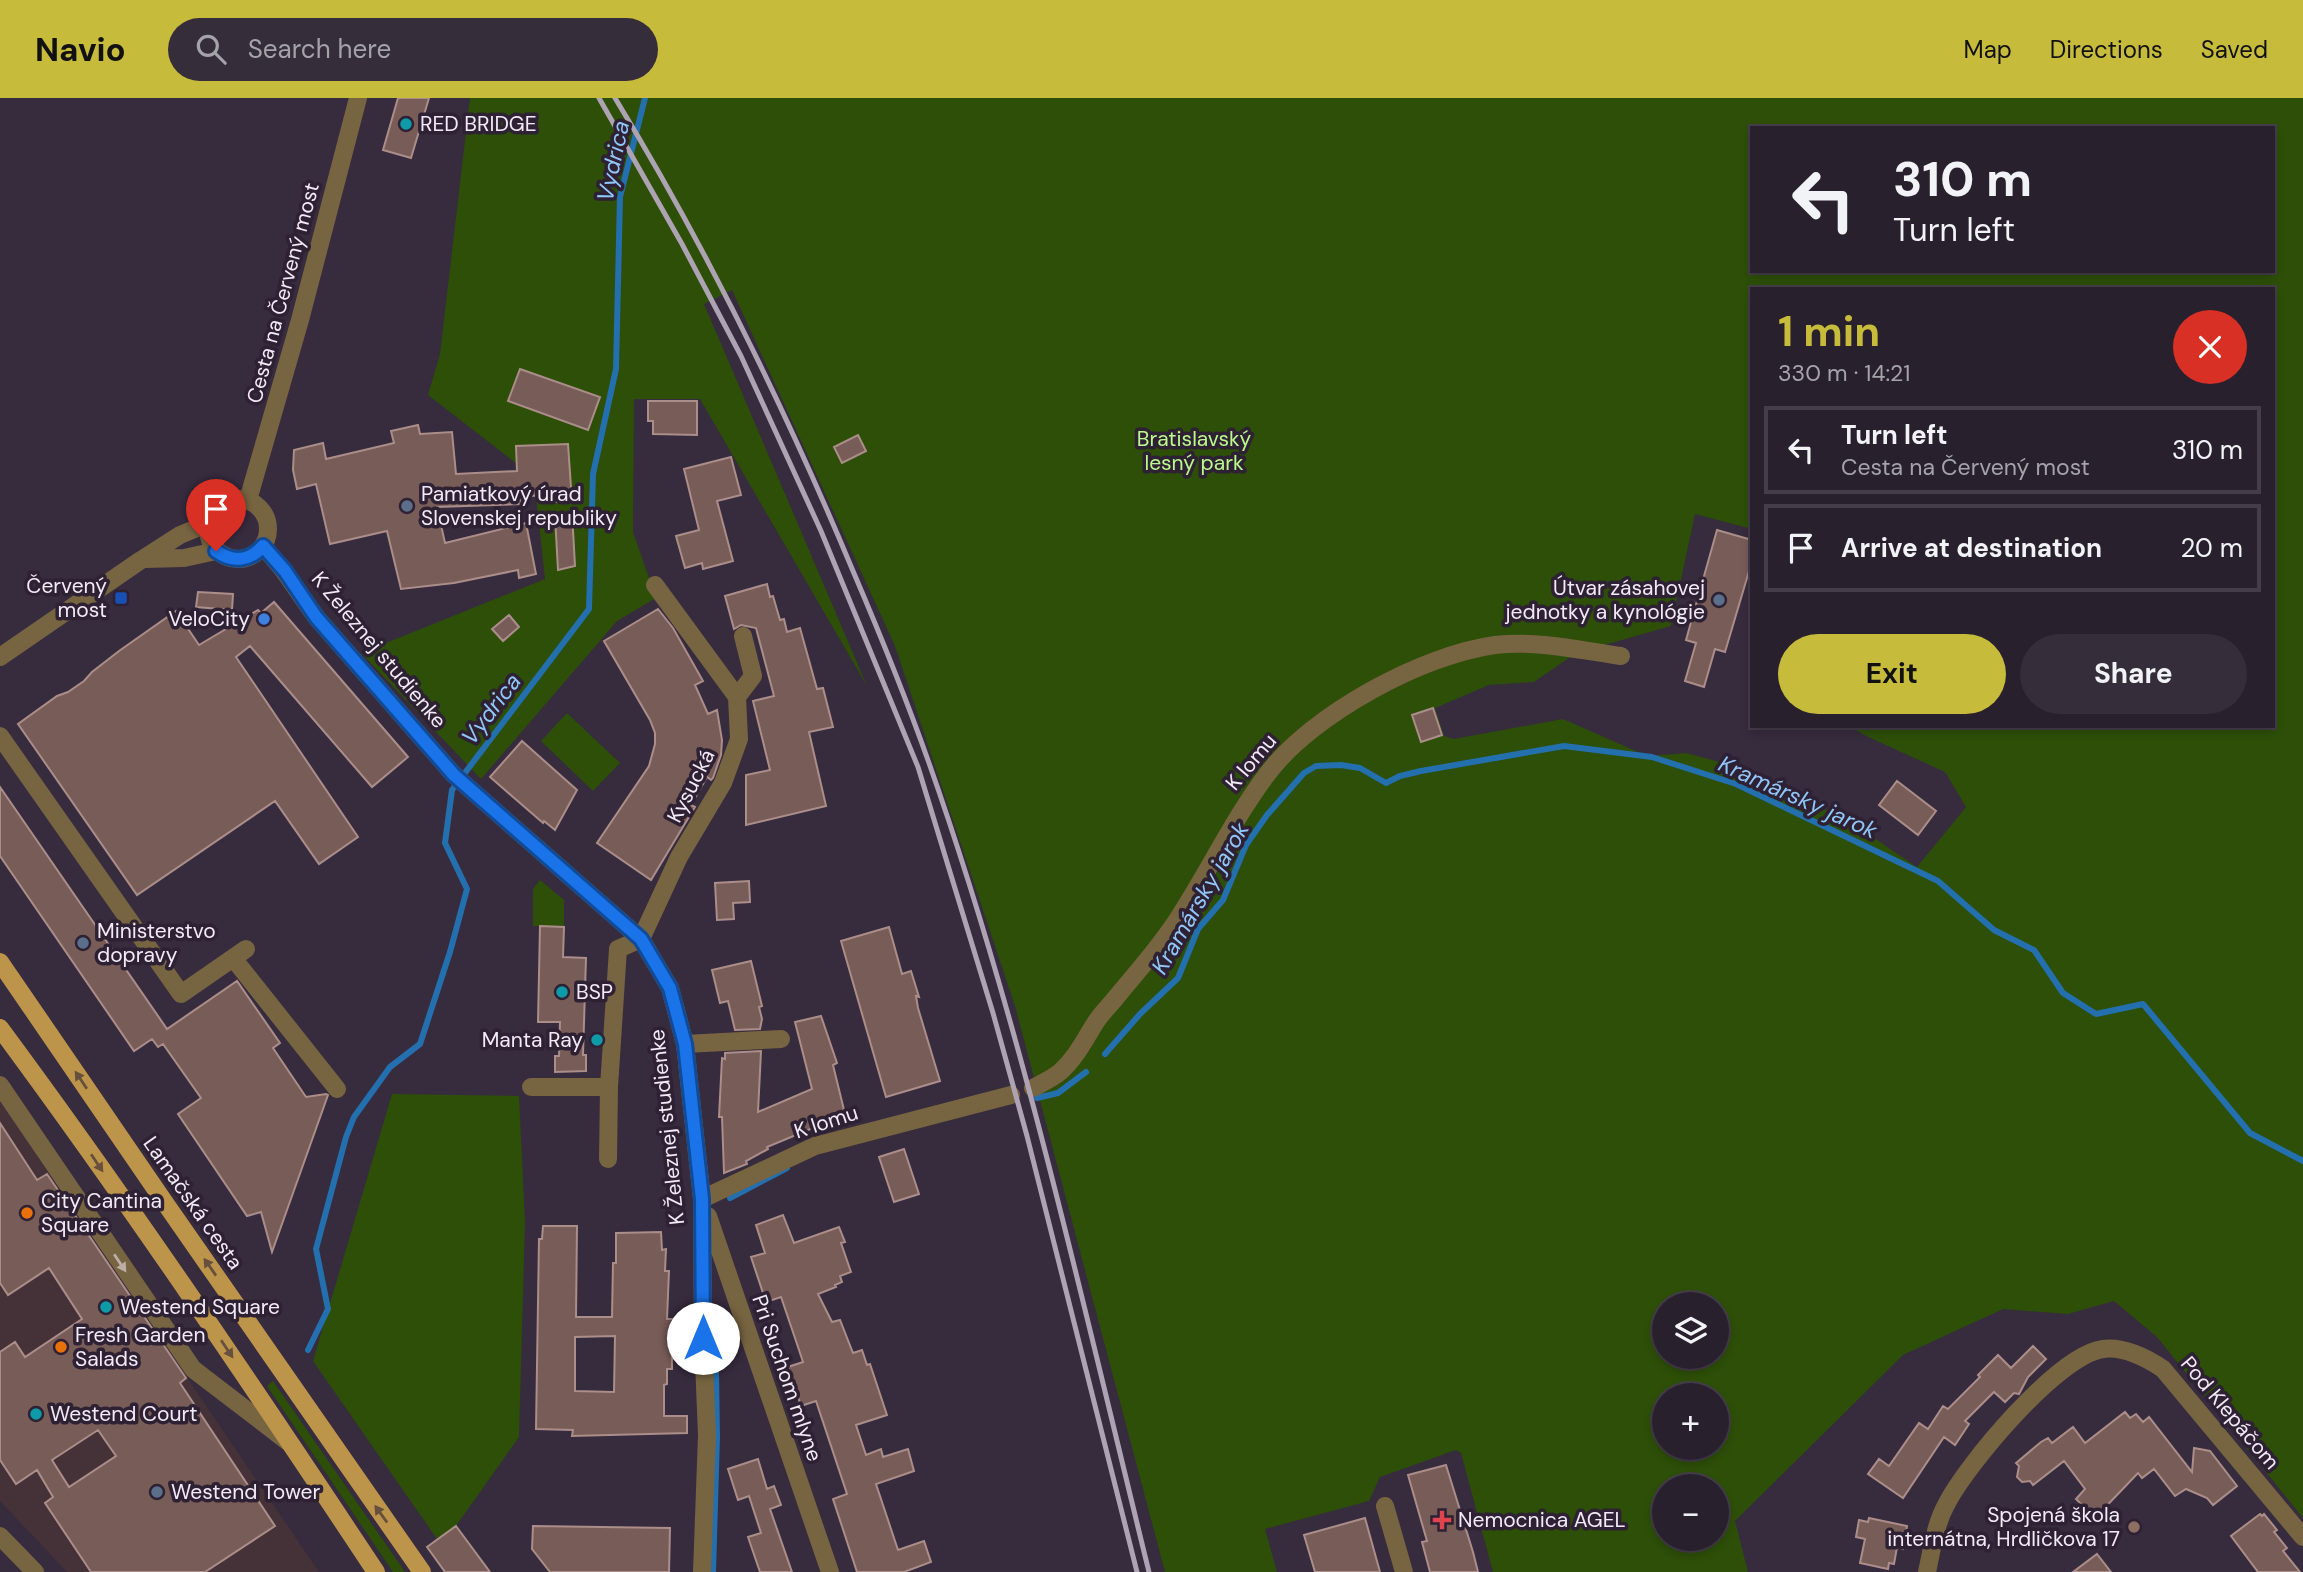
<!DOCTYPE html>
<html lang="en">
<head>
<meta charset="utf-8">
<style>
  body { margin:0; font-family:"DM Sans",sans-serif; background:#352d3a; color:#f1f3f6; height:100vh; display:flex; flex-direction:column; font-size:26px; white-space:nowrap }
  * { box-sizing:border-box; margin:0 }
  p { font-size:23px; color:#a5a3aa }
  .icon { flex:none; width:38px; height:38px; fill:none; stroke:currentColor; stroke-width:2; stroke-linecap:round; stroke-linejoin:round }
  .map { position:relative; flex:1; overflow:hidden }
  .panel { position:absolute; left:1750px; top:189px; width:525px; height:441px; display:flex; flex-direction:column; background:#29202e; border-radius:0px; box-shadow:0 4px 10px #0003,0 0 0 2px #453e4a }
  .panel>* { flex:none }
  .top-card { position:absolute; left:1750px; top:28px; width:525px; height:147px; border-radius:0px; box-shadow:0 4px 10px #0003,0 0 0 2px #453e4a; background:#29202e; color:#f1f3f6; overflow:hidden }
  .tools { position:absolute; left:1652px; top:1194px; display:grid; gap:14px }
  .tools a { display:grid; place-items:center; width:77px; height:77px; border-radius:50%; background:#29202e; box-shadow:0 4px 10px #0003,0 0 0 2px #453e4a; font-size:35px }
  .pin { position:absolute; display:grid; place-items:center; width:60px; height:60px; color:#fff; margin:-72px -30px; border-radius:50% 50% 50% 0; rotate:-45deg; box-shadow:0 0 7px #0007 }
  .pin .icon { rotate:45deg }
  .me { position:absolute; width:77px; margin:-38px; rotate:0deg; stroke-linejoin:round; filter:drop-shadow(0 0 5px #0008) }
  .turn { display:flex; align-items:center; gap:24px; height:147px; padding:0 28px; font-size:32px }
  .turn .icon { width:91px; height:91px; stroke-width:2.5 }
  .turn b { display:block; font-size:49px; line-height:60px }
  .round { display:grid; place-items:center; flex:none; width:74px; height:74px; border-radius:37px; background:#352d3a }
  .overview { display:flex; align-items:center; justify-content:space-between; height:119px; padding:0 28px }
  h1 { font-size:42px; font-weight:700; line-height:52px; color:#c7bb3b }
  .cta { display:flex; gap:14px; margin-top:auto; padding:14px 28px }
  .cta a { flex:1; height:80px; border-radius:42px; background:#c7bb3b; color:#111; font-size:28px; font-weight:700; line-height:80px; text-align:center }
  .cta a+a { background:#352d3a; color:#f1f3f6 }
  ul { padding:0; list-style:none }
  li { display:flex; align-items:center; gap:21px; height:88px; margin:0 14px 10px; padding:0 14px; border:4px solid #453e4a; border-radius:0px }
  li div { flex:1 }
  li b { display:block; font-size:26px }
  li em { font-style:normal }
  header { display:flex; align-items:center; gap:42px; box-sizing:border-box; height:98px; padding:0 35px; background:#c7bb3b; color:#111 }
  header strong { font-size:33px }
  nav { display:flex; gap:38px; margin-inline-start:auto; font-size:24px }
  .search { width:490px; height:63px; background:#352d3a; display:flex; align-items:center; gap:18px; box-sizing:border-box; padding:0 24px; border-radius:38px; color:#a5a3aa; font-size:26px }
  .map>svg:first-child { display:block }
</style>
</head>
<body>
<header>
<strong>Navio</strong>
<div class="search"><svg class="icon" aria-label="search" viewBox="0 0 24 24"><circle cx="10" cy="10" r="6"/><path d="M15 15l6 6"/></svg>Search here</div>
<nav><a>Map</a><a>Directions</a><a>Saved</a></nav>
</header>
<div class="map">
<svg width="2303" height="1474" viewBox="0 0 2303 1474">
  <rect width="100%" height="100%" fill="#372b3e"/>
  <path fill="#453138" d="M 0,1001 L 48,1075 L 319,1474 L 67,1474 L 0,1403 Z"/>
  <path fill="#2d4f08" fill-rule="evenodd" d="M 470,0 L 2303,0 L 2303,1420 L 2157,1239 L 2114,1203 L 2068,1216 L 2003,1211 L 1903,1257 L 1735,1423 L 1748,1474 L 1493,1474 L 1461,1355 L 1456,1352 L 1380,1379 L 1369,1403 L 1265,1431 L 1277,1474 L 1165,1474 L 1015,908 L 895,548 L 732,192 L 704,206 L 867,588 L 700,301 L 634,301 L 633,434 L 656,500 L 617,523 L 481,681 L 361,555 L 545,481 L 534,379 L 428,297 L 440,256 ZM 1752,30 L 2273,30 L 2273,173 L 1752,173 ZM 1752,191 L 2273,191 L 2273,628 L 1850,628 L 1864,637 L 1945,674 L 1966,709 L 1917,769 L 1852,725 L 1746,671 L 1686,655 L 1647,658 L 1563,621 L 1454,641 L 1444,638 L 1435,610 L 1489,587 L 1534,584 L 1576,555 L 1671,528 L 1695,416 L 1752,431 ZM 1664,1206 L 1717,1206 L 1717,1258 L 1664,1258 ZM 1664,1297 L 1717,1297 L 1717,1349 L 1664,1349 ZM 1664,1388 L 1717,1388 L 1717,1440 L 1664,1440 Z
    M 567,615 L 620,665 L 593,693 L 541,643 Z
    M 540,782 L 564,802 L 564,829 L 533,828 L 533,791 Z
    M 392,996 L 519,998 L 525,1124 L 519,1339 L 456,1428 L 437,1441 L 313,1263 Z
    M 273,1283 L 405,1474 L 393,1474 L 267,1288 Z"/>
  <g fill="none" stroke-linecap="round" stroke-linejoin="round">
    <path stroke="#246fae" stroke-width="6" d="M 1105,956 L 1140,916 L 1178,880 L 1198,831 L 1223,802 L 1246,747 L 1267,717 L 1304,675 L 1316,668 L 1341,667 L 1360,670 L 1386,685 L 1400,678 L 1421,673 L 1564,648 L 1652,659 L 1736,686 L 1938,783 L 1994,832 L 2034,852 L 2063,895 L 2096,916 L 2143,906 L 2250,1035 L 2303,1063
      M 1037,1000 L 1058,995 L 1086,974
      M 730,1100 L 787,1070
      M 308,1252 L 328,1211 L 316,1151 L 346,1039 L 354,1019 L 390,969 L 420,946 L 450,854 L 467,791 L 445,745 L 452,692 L 589,511 L 593,376 L 616,271 L 620,99 L 645,0
      M 713,1474 L 717,1339 L 715,1209"/>
  </g>
  <path fill="#785c58" stroke="#ab8d89" stroke-width="2" fill-rule="evenodd" d="M 398,0 L 429,0 L 411,60 L 383,52 Z
    M 520,271 L 600,299 L 588,332 L 508,303 Z
    M 648,303 L 697,303 L 697,337 L 653,336 L 653,323 L 648,323 Z
    M 418,327 L 420,336 L 452,334 L 456,376 L 517,373 L 516,348 L 568,346 L 572,404 L 555,404 L 554,396 L 520,399 L 522,406 L 437,409 L 445,445 L 526,425 L 536,476 L 519,480 L 518,472 L 454,485 L 401,491 L 387,433 L 330,446 L 316,386 L 297,391 L 293,372 L 294,352 L 323,345 L 326,361 L 394,345 L 391,333 Z
    M 858,337 L 866,353 L 842,365 L 834,349 Z
    M 731,359 L 741,397 L 717,403 L 733,463 L 703,471 L 702,465 L 685,470 L 676,438 L 699,432 L 684,371 Z
    M 572,414 L 575,468 L 558,472 L 555,418 Z
    M 1717,432 L 1752,442 L 1752,463 L 1725,554 L 1715,551 L 1704,589 L 1685,583 L 1696,545 L 1686,542 Z
    M 767,486 L 770,499 L 773,498 L 780,522 L 784,521 L 787,534 L 800,530 L 817,591 L 823,590 L 833,629 L 809,634 L 826,708 L 746,727 L 746,677 L 770,672 L 753,603 L 774,598 L 756,530 L 741,527 L 734,531 L 725,498 Z
    M 198,494 L 233,496 L 232,512 L 196,509 Z
    M 274,504 L 408,659 L 372,689 L 250,548 L 236,559 L 358,739 L 319,766 L 275,703 L 137,797 L 18,626 L 57,598 L 68,594 L 84,583 L 92,574 L 119,553 L 176,513 L 199,547 L 258,512 L 261,515 Z
    M 658,511 L 673,530 L 703,583 L 695,587 L 708,616 L 717,612 L 722,642 L 721,657 L 713,680 L 711,682 L 707,679 L 691,707 L 695,709 L 651,782 L 597,745 L 649,668 L 655,646 L 655,635 L 650,622 L 604,543 Z
    M 509,517 L 519,529 L 503,543 L 492,531 Z
    M 1433,610 L 1442,637 L 1421,644 L 1412,617 Z
    M 522,643 L 577,692 L 555,732 L 544,723 L 543,725 L 490,679 Z
    M 1897,683 L 1936,713 L 1918,737 L 1879,707 Z
    M 0,689 L 167,931 L 237,883 L 280,945 L 273,950 L 306,999 L 326,996 L 328,997 L 272,1154 L 261,1114 L 247,1118 L 178,1016 L 201,1000 L 163,946 L 158,949 L 152,941 L 134,953 L 0,758 Z
    M 749,783 L 750,804 L 733,805 L 734,821 L 717,822 L 715,785 Z
    M 540,828 L 564,829 L 563,859 L 586,860 L 583,957 L 586,957 L 586,973 L 555,974 L 555,958 L 559,958 L 560,924 L 538,924 Z
    M 889,829 L 902,876 L 911,873 L 919,899 L 916,898 L 918,910 L 940,983 L 886,999 L 841,843 Z
    M 751,863 L 762,908 L 759,909 L 762,921 L 760,931 L 735,932 L 728,903 L 720,905 L 712,872 Z
    M 821,918 L 837,965 L 833,967 L 844,1012 L 835,1016 L 837,1020 L 767,1049 L 768,1051 L 746,1063 L 747,1066 L 724,1075 L 722,1019 L 719,1019 L 722,960 L 725,961 L 725,955 L 761,953 L 758,1014 L 812,991 L 795,924 Z
    M 0,1025 L 37,1082 L 47,1076 L 186,1280 L 180,1285 L 275,1428 L 205,1474 L 91,1474 L 45,1405 L 53,1399 L 37,1372 L 16,1386 L 0,1362 L 0,1254 L 15,1244 L 25,1259 L 82,1221 L 49,1170 L 8,1197 L 0,1185 ZM 98,1332 L 116,1358 L 69,1389 L 52,1362 Z
    M 904,1051 L 919,1096 L 894,1104 L 879,1059 Z
    M 783,1117 L 794,1145 L 839,1129 L 845,1144 L 841,1145 L 851,1174 L 840,1178 L 842,1184 L 835,1187 L 836,1189 L 818,1196 L 832,1224 L 840,1222 L 853,1255 L 862,1252 L 867,1267 L 870,1266 L 887,1317 L 856,1327 L 866,1357 L 881,1351 L 883,1359 L 908,1351 L 914,1373 L 876,1386 L 898,1452 L 924,1443 L 931,1464 L 904,1474 L 857,1474 L 833,1401 L 847,1396 L 816,1303 L 801,1308 L 788,1269 L 803,1264 L 796,1243 L 781,1199 L 766,1204 L 751,1159 L 765,1155 L 756,1127 Z
    M 543,1128 L 577,1128 L 576,1219 L 612,1219 L 613,1165 L 616,1165 L 616,1135 L 661,1134 L 662,1152 L 666,1151 L 665,1173 L 669,1173 L 667,1221 L 679,1221 L 679,1239 L 672,1239 L 672,1271 L 667,1271 L 667,1286 L 664,1287 L 664,1318 L 687,1318 L 687,1335 L 572,1338 L 573,1332 L 536,1331 L 539,1141 L 542,1141 ZM 615,1238 L 614,1294 L 575,1293 L 575,1239 Z
    M 2033,1248 L 2046,1261 L 2028,1279 L 2019,1296 L 2014,1295 L 2005,1304 L 1994,1294 L 1965,1323 L 1969,1326 L 1955,1347 L 1944,1339 L 1903,1400 L 1868,1376 L 1879,1361 L 1889,1368 L 1919,1325 L 1928,1331 L 1943,1308 L 1948,1311 L 1980,1279 L 1978,1277 L 1998,1257 L 2011,1270 Z
    M 2125,1314 L 2130,1320 L 2136,1316 L 2143,1324 L 2149,1319 L 2192,1374 L 2194,1350 L 2210,1353 L 2237,1388 L 2213,1407 L 2207,1400 L 2186,1391 L 2175,1398 L 2154,1371 L 2142,1380 L 2138,1375 L 2095,1420 L 2076,1401 L 2085,1391 L 2064,1363 L 2033,1387 L 2030,1383 L 2022,1384 L 2017,1379 L 2019,1368 L 2016,1365 L 2041,1344 L 2048,1340 L 2052,1345 L 2073,1329 L 2085,1345 Z
    M 758,1361 L 767,1391 L 774,1388 L 781,1407 L 770,1411 L 792,1474 L 760,1474 L 748,1439 L 761,1435 L 749,1398 L 738,1402 L 728,1371 Z
    M 1446,1367 L 1473,1454 L 1478,1474 L 1430,1474 L 1422,1444 L 1427,1443 L 1408,1377 Z
    M 2260,1416 L 2262,1418 L 2264,1416 L 2277,1432 L 2274,1434 L 2287,1450 L 2283,1453 L 2300,1474 L 2258,1474 L 2231,1438 Z
    M 1365,1420 L 1380,1474 L 1315,1474 L 1304,1437 Z
    M 1869,1420 L 1907,1428 L 1903,1451 L 1897,1449 L 1894,1466 L 1889,1465 L 1888,1471 L 1860,1465 L 1865,1441 L 1856,1439 L 1859,1422 L 1868,1424 Z
    M 456,1428 L 490,1474 L 445,1474 L 427,1449 Z
    M 533,1428 L 670,1430 L 669,1474 L 550,1474 L 532,1451 Z
    M 2097,1456 L 2111,1474 L 2073,1474 Z"/>
  <g fill="none" stroke-linecap="round" stroke-linejoin="round">
    <path stroke="#776441" stroke-width="18" d="M208 431a30 30 0 1 1 60 0a30 30 0 1 1-60 0Z
      M 248,402 L 300,222 L 358,0
      M 263,448 L 284,473 L 316,519 L 454,677 L 641,841 L 670,890 L 685,946 L 702,1101 L 703,1240 L 707,1337 L 702,1474
      M 145,461 L 184,460 L 216,453
      M 0,559 L 141,462 L 180,437 L 207,426
      M 737,599 L 753,578 L 743,538
      M 0,638 L 181,896 L 246,851
      M 233,860 L 337,991
      M 685,946 L 781,941
      M 0,987 L 193,1271 L 287,1343
      M 531,989 L 609,989 L 618,851 L 641,841 L 679,759 L 723,685 L 739,641 L 737,599 L 655,487
      M 1033,990 C 1042,985 1053,980 1060,974 C 1075,961 1084,943 1094,927 C 1099,918 1107,910 1114,902 C 1136,875 1160,849 1179,819 C 1210,771 1234,720 1268,675 C 1313,616 1422,557 1495,547 C 1537,542 1579,552 1621,558
      M 608,1061 L 609,989
      M 702,1101 L 815,1048 L 1011,997
      M 708,1118 L 830,1474
      M 1385,1408 L 1404,1474
      M 0,1438 L 35,1474
      M 1927,1474 C 1932,1452 1935,1427 1946,1407 C 1966,1367 2058,1257 2103,1251 C 2123,1248 2147,1260 2163,1271 L 2303,1439"/>
    <path stroke="#bc954a" stroke-width="18" d="M 0,864 L 163,1102 L 422,1474
      M 0,930 C 131,1107 254,1290 376,1474"/>
    <path stroke="#ada3b2" stroke-width="5" d="M 599,0 L 682,146 L 741,258 L 821,433 L 918,669 L 993,915 L 1027,1038 L 1137,1474
      M 615,0 C 707,151 785,310 853,473 C 880,536 906,600 929,665 C 1022,929 1082,1203 1149,1474"/>
  </g>
  <defs><path id="oneway-solid" d="M-6-.8H1V-3.2L6.5 0L1 3.2V.8H-6Z" transform="scale(1.75)"/></defs>
  <g fill="#664f3c">
    <use href="#oneway-solid" transform="translate(81 982) rotate(-124)"/>
    <use href="#oneway-solid" transform="translate(97 1065) rotate(56)"/>
    <use href="#oneway-solid" transform="translate(210 1169) rotate(-125)"/>
    <use href="#oneway-solid" transform="translate(227 1251) rotate(56)"/>
    <use href="#oneway-solid" transform="translate(381 1416) rotate(-126)"/>
  </g>
  <use fill="#bbaea5" href="#oneway-solid" transform="translate(120 1165) rotate(56)"/>
  <g fill="none" stroke-linecap="round" stroke-linejoin="round">
    <g stroke="#114b97" stroke-width="18">
      <path id="route" d="M 216,453 C 233,465 250,463 263,448 L 285,473 L 316,519 L 454,677 L 641,841 L 670,890 L 685,946 L 702,1101 L 703,1240"/>
    </g>
    <use href="#route" stroke="#1a73e8" stroke-width="12"/>
  </g>
  <g fill="#0f9aa8" stroke="#2d2133" stroke-width="2.5">
    <circle cx="406" cy="26" r="7"/>
    <circle cx="562" cy="894" r="7"/>
    <circle cx="597" cy="942" r="7"/>
    <circle cx="106" cy="1209" r="7"/>
    <circle cx="36" cy="1316" r="7"/>
  </g>
  <g fill="#5c6f8a" stroke="#2d2133" stroke-width="2.5">
    <circle cx="407" cy="408" r="7"/>
    <circle cx="1719" cy="502" r="7"/>
    <circle cx="83" cy="845" r="7"/>
    <circle cx="157" cy="1394" r="7"/>
  </g>
  <rect fill="#1a4fb4" stroke="#2d2133" stroke-width="2.5" x="114" y="493" width="14" height="14" rx="3.5"/>
  <circle fill="#3f7fe0" stroke="#2d2133" stroke-width="2.5" cx="264" cy="521" r="7"/>
  <g fill="#e8710a" stroke="#2d2133" stroke-width="2.5">
    <circle cx="27" cy="1115" r="7"/>
    <circle cx="61" cy="1249" r="7"/>
  </g>
  <path fill="#e0444e" stroke="#2d2133" stroke-width="2.5" d="M1438.5 1411.5h7v7h7v7h-7v7h-7v-7h-7v-7h7z"/>
  <circle fill="#8d6e63" stroke="#2d2133" stroke-width="2.5" cx="2134" cy="1429" r="7"/>
  <g text-anchor="middle" stroke-width="7" stroke-linejoin="round" paint-order="stroke">
    <g font-size="21" fill="#f2eaf6" stroke="#2d2133" text-anchor="start">
      <text x="420" y="33">RED BRIDGE</text>
      <text x="421" y="403">Pamiatkový úrad<tspan x="421" dy="24">Slovenskej republiky</tspan></text>
      <text x="107" y="495" text-anchor="end">Červený<tspan x="107" dy="24">most</tspan></text>
      <text x="1705" y="497" text-anchor="end">Útvar zásahovej<tspan x="1705" dy="24">jednotky a kynológie</tspan></text>
      <text x="250" y="528" text-anchor="end">VeloCity</text>
      <text x="97" y="840">Ministerstvo<tspan x="97" dy="24">dopravy</tspan></text>
      <text x="576" y="901">BSP</text>
      <text x="583" y="949" text-anchor="end">Manta Ray</text>
      <text x="41" y="1110">City Cantina<tspan x="41" dy="24">Square</tspan></text>
      <text x="120" y="1216">Westend Square</text>
      <text x="75" y="1244">Fresh Garden<tspan x="75" dy="24">Salads</tspan></text>
      <text x="50" y="1323">Westend Court</text>
      <text x="171" y="1401">Westend Tower</text>
      <text x="2120" y="1424" text-anchor="end">Spojená škola<tspan x="2120" dy="24">internátna, Hrdličkova 17</tspan></text>
      <text x="1458" y="1429">Nemocnica AGEL</text>
    </g>
    <g font-size="21" fill="#f2eaf6" stroke="#2d2133">
      <text transform="translate(283 195) rotate(-75)" y="7">Cesta na Červený most</text>
      <text transform="translate(379 552) rotate(50)" y="7">K Železnej studienke</text>
      <text transform="translate(1251 664) rotate(-50)" y="7">K lomu</text>
      <text transform="translate(691 688) rotate(-63)" y="7">Kysucká</text>
      <text transform="translate(826 1024) rotate(-18)" y="7">K lomu</text>
      <text transform="translate(667 1029) rotate(-96)" y="7">K Železnej studienke</text>
      <text transform="translate(193 1105) rotate(55)" y="7">Lamačská cesta</text>
      <text transform="translate(787 1280) rotate(71)" y="7">Pri Suchom mlyne</text>
      <text transform="translate(2230 1315) rotate(50)" y="7">Pod Klepáčom</text>
    </g>
    <g font-size="21" fill="#bbf98c" stroke="#2d2133">
      <text x="1194" y="348">Bratislavský<tspan x="1194" dy="24">lesný park</tspan></text>
    </g>
    <g font-size="23" font-style="italic" fill="#91c6f9" stroke="#2d2133">
      <text transform="translate(613 63) rotate(-78)" y="8">Vydrica</text>
      <text transform="translate(491 611) rotate(-53)" y="8">Vydrica</text>
      <text transform="translate(1798 699) rotate(24)" y="8">Kramársky jarok</text>
      <text transform="translate(1200 800) rotate(-60)" y="8">Kramársky jarok</text>
    </g>
  </g>
</svg>
<div class="tools">
<a><svg class="icon" aria-label="layers" viewBox="0 0 24 24"><path d="M12 4l9 5-9 5-9-5zM3 14l9 5 9-5"/></svg></a>
<a>+</a>
<a>−</a>
</div>
<div class="pin" style="left:216px;top:453px;background:#d93025"><svg class="icon" aria-label="arrive" viewBox="0 0 24 24"><path d="M6 21V4h12l-3 4 3 4H6"/></svg></div>
<svg class="me" style="left:703px;top:1240px" viewBox="-20 -20 40 40"><circle r="19" fill="#fff"/><path d="M0-13L10 11 0 6-10 11z" fill="#1a73e8"/></svg>
<div class="top-card">
<div class="turn"><svg class="icon" aria-label="left" viewBox="0 0 24 24"><path d="M17 20v-9H6M10 6l-5 5 5 5"/></svg><div><b>310 m</b>Turn left</div></div>
</div>
<section class="panel">
<div class="overview"><div><h1>1 min</h1><p>330 m · 14:21</p></div><a class="round" style="background:#d93025;color:#fff"><svg class="icon" aria-label="close" viewBox="0 0 24 24"><path d="M6 6l12 12M18 6L6 18"/></svg></a></div>
<ul>
<li><svg class="icon" aria-label="left" viewBox="0 0 24 24"><path d="M17 20v-9H6M10 6l-5 5 5 5"/></svg><div><b>Turn left</b><p>Cesta na Červený most</p></div><em>310 m</em></li>
<li><svg class="icon" aria-label="arrive" viewBox="0 0 24 24"><path d="M6 21V4h12l-3 4 3 4H6"/></svg><div><b>Arrive at destination</b></div><em>20 m</em></li>
</ul>
<div class="cta"><a>Exit</a><a>Share</a></div>
</section>
</div>
</body>
</html>
